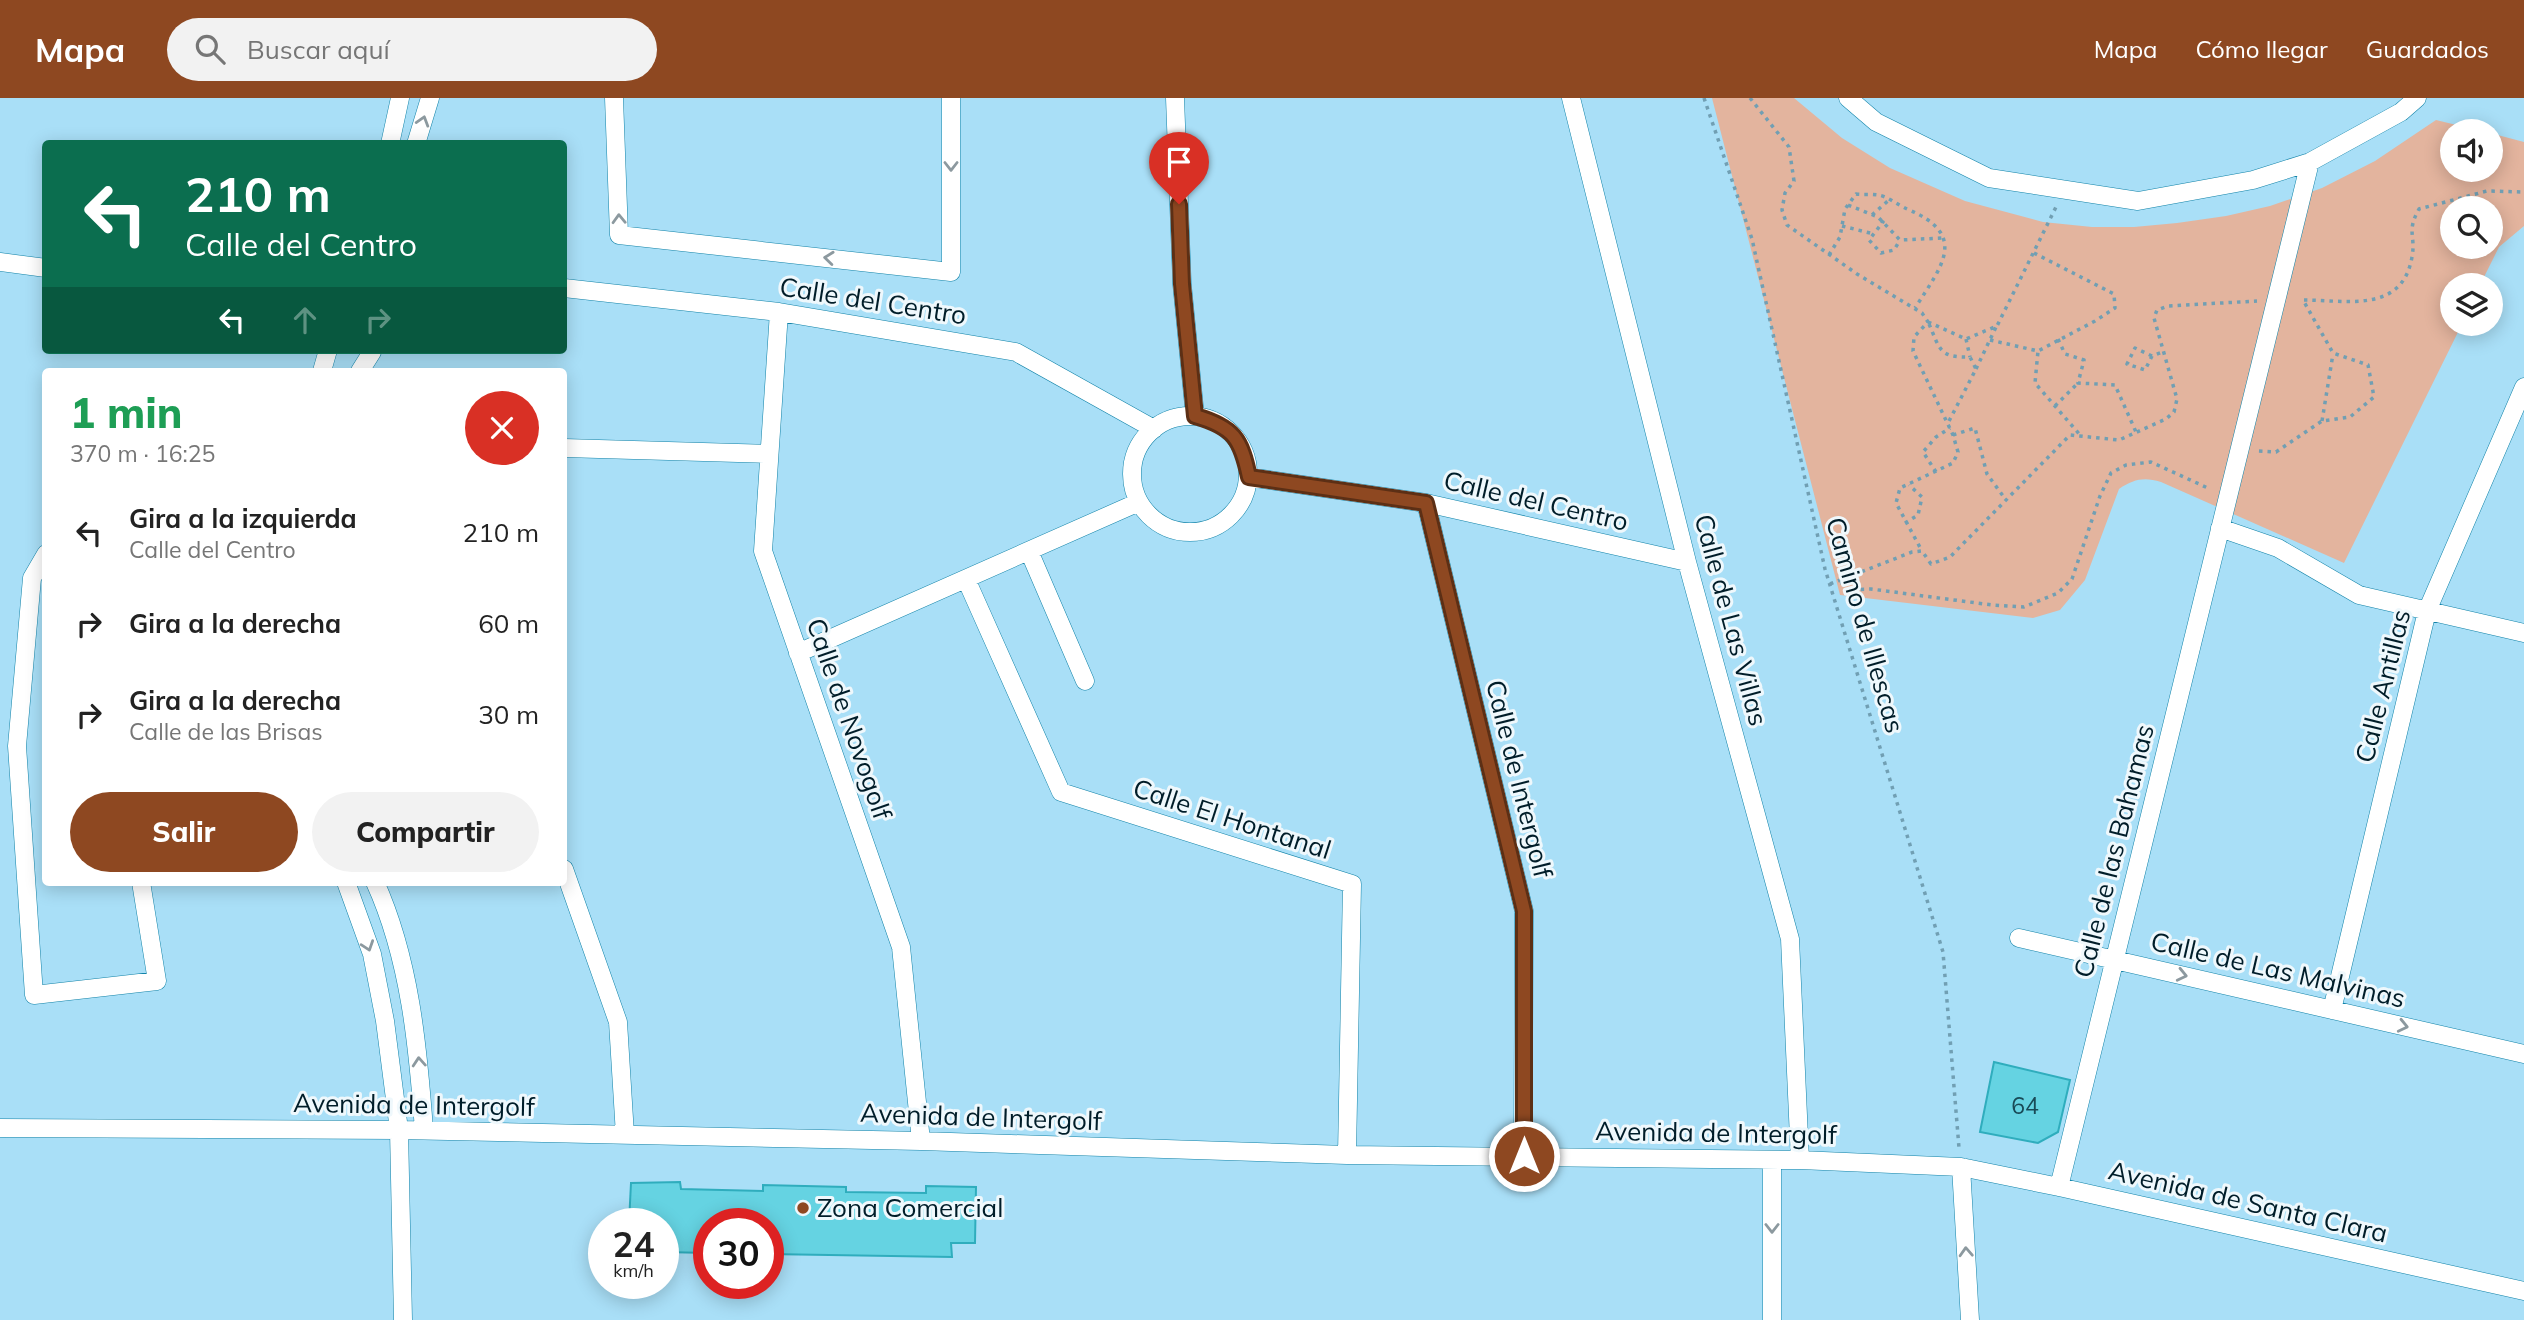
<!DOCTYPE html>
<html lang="es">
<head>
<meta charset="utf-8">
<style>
  body { margin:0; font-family:Mulish,sans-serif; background:#f2f2f2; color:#222; height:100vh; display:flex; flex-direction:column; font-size:26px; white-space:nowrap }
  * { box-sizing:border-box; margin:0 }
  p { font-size:23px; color:#767676 }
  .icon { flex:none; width:38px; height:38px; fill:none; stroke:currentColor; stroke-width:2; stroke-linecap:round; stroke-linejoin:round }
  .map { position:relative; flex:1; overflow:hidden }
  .sheet { position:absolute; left:42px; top:270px; width:525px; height:518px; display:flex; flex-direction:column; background:#fff; border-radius:7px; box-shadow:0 4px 18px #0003 }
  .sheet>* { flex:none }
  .banner { position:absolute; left:42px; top:42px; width:525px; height:214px; border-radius:7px; box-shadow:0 4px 18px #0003; background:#0b6e4f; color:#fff; overflow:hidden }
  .controls { position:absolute; left:2440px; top:21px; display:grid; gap:14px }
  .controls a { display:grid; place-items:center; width:63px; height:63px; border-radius:50%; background:#fff; box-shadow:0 4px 18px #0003; font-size:35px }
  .speed { position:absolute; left:588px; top:1110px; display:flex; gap:14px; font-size:35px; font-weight:700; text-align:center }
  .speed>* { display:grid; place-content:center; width:91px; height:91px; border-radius:50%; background:#fff; box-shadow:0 4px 18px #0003; line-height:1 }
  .speed small { font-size:18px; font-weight:400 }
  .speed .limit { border:10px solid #d22; background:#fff; color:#111 }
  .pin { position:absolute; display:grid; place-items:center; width:60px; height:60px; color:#fff; margin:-72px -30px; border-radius:50% 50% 50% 0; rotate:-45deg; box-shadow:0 0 7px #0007 }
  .pin .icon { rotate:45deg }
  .me { position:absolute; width:77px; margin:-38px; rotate:0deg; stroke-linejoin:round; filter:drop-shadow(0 0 5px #0008) }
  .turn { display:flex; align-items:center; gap:24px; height:147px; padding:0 28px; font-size:32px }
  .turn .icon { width:91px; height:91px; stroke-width:2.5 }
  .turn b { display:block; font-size:49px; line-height:60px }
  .lanes { display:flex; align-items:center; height:66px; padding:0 28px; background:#0003; justify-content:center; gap:35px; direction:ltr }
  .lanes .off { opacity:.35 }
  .round { display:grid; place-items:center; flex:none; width:74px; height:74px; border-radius:37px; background:#f2f2f2 }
  .overview { display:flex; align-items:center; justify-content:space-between; height:119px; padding:0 28px }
  h1 { font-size:42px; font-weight:800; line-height:52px; color:#1e9e55 }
  .primary-button { display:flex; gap:14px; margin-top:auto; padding:14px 28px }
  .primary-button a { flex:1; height:80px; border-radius:42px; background:#8e4821; color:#fff; font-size:28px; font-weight:800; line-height:80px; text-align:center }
  .primary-button a+a { background:#f2f2f2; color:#222 }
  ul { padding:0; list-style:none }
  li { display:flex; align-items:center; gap:21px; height:91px; padding:0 28px }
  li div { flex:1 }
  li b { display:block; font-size:26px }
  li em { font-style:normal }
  header { display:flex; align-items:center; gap:42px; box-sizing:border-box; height:98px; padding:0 35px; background:#8e4821; color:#fff }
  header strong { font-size:33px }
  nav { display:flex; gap:38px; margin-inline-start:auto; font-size:24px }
  .search { width:490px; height:63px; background:#f2f2f2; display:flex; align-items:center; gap:18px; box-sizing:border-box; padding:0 24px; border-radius:38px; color:#767676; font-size:26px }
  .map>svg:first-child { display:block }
</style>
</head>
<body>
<header>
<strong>Mapa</strong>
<div class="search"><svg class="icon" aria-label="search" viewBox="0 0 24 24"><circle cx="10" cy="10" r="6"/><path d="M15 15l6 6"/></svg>Buscar aquí</div>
<nav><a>Mapa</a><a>Cómo llegar</a><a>Guardados</a></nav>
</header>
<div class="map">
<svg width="2524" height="1222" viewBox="0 0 2524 1222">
  <rect width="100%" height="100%" fill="#a9dff7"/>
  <path fill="#e3b49e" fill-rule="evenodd" d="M 1712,0 L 1794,0 L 1842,40 L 1890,70 L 1965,103 L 2043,124 L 2092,129 L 2134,129 L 2177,125 L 2226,118 L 2270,108 L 2322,90 L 2375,63 L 2436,22 L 2481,33 L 2452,33 L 2452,72 L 2490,72 L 2490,35 L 2524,44 L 2524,128 L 2499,149 L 2480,187 L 2452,187 L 2452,226 L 2462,226 L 2344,465 L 2161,384 C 2144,379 2134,381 2119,391 L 2085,482 L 2060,512 L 2033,520 L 1840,497 ZM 2452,110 L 2490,110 L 2490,149 L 2452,149 Z"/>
  <path fill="#65d3e2" stroke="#2fadbd" stroke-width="2" d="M 1994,964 L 2070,982 L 2058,1034 L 2038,1045 L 1980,1034 Z
    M 680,1084 L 681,1091 L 763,1093 L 763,1087 L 846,1089 L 846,1094 L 926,1095 L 926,1088 L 976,1089 L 975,1145 L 951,1145 L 952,1159 L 768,1156 L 768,1125 L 709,1125 L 709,1155 L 663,1154 L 663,1125 L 629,1125 L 631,1085 Z"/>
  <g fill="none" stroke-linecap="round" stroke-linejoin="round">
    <g stroke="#1183a8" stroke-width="19">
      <path id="minor" d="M 614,0 L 619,137 L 951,174 L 951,0
        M 1175,0 L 1182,186 L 1195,318
        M 1571,0 L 1687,464 L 1790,841 L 1800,1062
        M 1848,0 L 1876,24 L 1989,80 L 2138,103 L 2253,82 L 2310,64 L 2401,14 L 2417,0
        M 390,46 L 400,0
        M 416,46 L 430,0
        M 0,164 L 46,170
        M 564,190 L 779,214 L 1016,254 L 1154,331
        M 779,214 L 763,453 L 901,849 L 921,1043
        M 322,273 L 328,252
        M 360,273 L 372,254
        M1132 376a58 58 0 1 1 116 0a58 58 0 1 1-116 0Z
        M 564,350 L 769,356
        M 1249,379 L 1426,405 L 1687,464
        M 1426,405 L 1524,813 L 1523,1058
        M 2220,430 L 2278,450 L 2359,497 L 2524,535
        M 1029,453 L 1085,583
        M 46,456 L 32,480 L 17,648 L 34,897 L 157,883 L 141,784
        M 966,481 L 1061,694 L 1352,786 L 1347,1057
        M 798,555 L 1139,404
        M 564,771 L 618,924 L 625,1037
        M 346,784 L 372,856 L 385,923 L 399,1032 L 403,1222
        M 375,784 C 410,861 418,949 424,1032
        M 2019,840 L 2524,956
        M 2332,912 L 2427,513 L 2524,289
        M 0,1030 L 399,1032 L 921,1043 L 1347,1057 L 1800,1062 L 1961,1069 L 2059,1089 L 2524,1193
        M 1961,1069 L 1970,1222
        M 2059,1089 L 2310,64
        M 1772,1222 L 1772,1062"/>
    </g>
    <path stroke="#719fb3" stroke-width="3.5" stroke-dasharray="3.5 5" stroke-linecap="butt" d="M 1704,0 L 1752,141 L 1825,471 L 1943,854 L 1959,1050
      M 1750,0 L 1789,49 L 1794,83 L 1785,95 L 1782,112 L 1787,127 L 1857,176 L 1922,215 L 1928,224 L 1914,239 L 1913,253 L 1953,337 L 1958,354 L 1953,365 L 1900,390 L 1896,405 L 1922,453
      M 1848,107 L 1878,119 L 1900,142 L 1943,140
      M 1872,117 L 1889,102
      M 1881,123 L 1883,124 L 1869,142 L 1881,155 L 1894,152 L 1900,142
      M 1842,128 L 1874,136
      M 2034,155 L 2114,196 L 2115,210 L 2095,223 L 2038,253
      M 1829,157 L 1840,139 L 1845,111 L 1856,96 C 1863,97 1871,96 1878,97 C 1887,98 1898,107 1907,111 C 1970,137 1941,169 1915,210
      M 1928,224 L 1966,241 L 1997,228 L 2056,109
      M 1929,226 C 1940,251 1939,260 1970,259 L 1976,271 L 1948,325
      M 1966,241 L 1970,259
      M 2058,241 L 2065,256 L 2084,262 L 2078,285 L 2115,287 L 2136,334
      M 1990,242 L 2038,253 L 2035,285 L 2081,338
      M 2152,258 L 2135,250 L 2127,266 L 2145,272 L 2152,258 L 2162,254
      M 1976,271 L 1996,229
      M 2055,308 L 2078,285
      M 2322,323 L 2333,256
      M 1953,337 L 1975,330 L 1987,376 L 2006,402
      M 2259,353 L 2276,354 L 2322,323 L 2350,319 L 2374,299 L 2368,267 L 2333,255 L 2303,202 C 2347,202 2402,216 2412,159 C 2416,137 2406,134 2419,111 L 2487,93 L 2524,94
      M 1936,374 L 1923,354 L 1936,339 L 1950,330
      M 1905,425 L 1918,417 L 1922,399 L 1909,387
      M 1841,483 L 1845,492 L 1871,491 L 1992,507 L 2024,509 L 2058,495 L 2072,481 L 2100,398 L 2111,375 L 2126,367 L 2151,364 L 2210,391
      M 1830,486 L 1912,454 L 1922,453 L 1931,466 L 1950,459 L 2070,337 L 2119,342 L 2166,321 L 2174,314 L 2177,301 L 2154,220 L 2157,212 L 2168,208 L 2257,203"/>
    <use href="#minor" stroke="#fff" stroke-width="18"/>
  </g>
  <defs><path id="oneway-chevron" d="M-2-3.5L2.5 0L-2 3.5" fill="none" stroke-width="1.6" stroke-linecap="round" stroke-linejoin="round" transform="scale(1.75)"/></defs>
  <g stroke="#8c999f">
    <use href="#oneway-chevron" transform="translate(423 23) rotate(-73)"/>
    <use href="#oneway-chevron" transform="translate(951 68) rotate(90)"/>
    <use href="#oneway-chevron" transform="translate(619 121) rotate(-92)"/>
    <use href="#oneway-chevron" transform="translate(829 160) rotate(-174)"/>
    <use href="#oneway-chevron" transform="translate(368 848) rotate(71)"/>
    <use href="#oneway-chevron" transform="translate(2182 877) rotate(13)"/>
    <use href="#oneway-chevron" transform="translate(2403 928) rotate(13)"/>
    <use href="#oneway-chevron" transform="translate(419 964) rotate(-94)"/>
    <use href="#oneway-chevron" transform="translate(1772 1130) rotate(90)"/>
    <use href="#oneway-chevron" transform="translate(1966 1154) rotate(-93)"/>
  </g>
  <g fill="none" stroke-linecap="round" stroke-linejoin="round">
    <g stroke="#5c2f15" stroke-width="18">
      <path id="route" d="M 1179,106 L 1182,186 L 1195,318 C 1234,329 1241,341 1249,379 L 1426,405 L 1524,813 L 1524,1058"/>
    </g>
    <use href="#route" stroke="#8e4821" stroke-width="12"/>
  </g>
  <circle fill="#8e4821" stroke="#eff8fc" stroke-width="2.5" cx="803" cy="1110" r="7"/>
  <g text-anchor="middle" stroke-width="6" stroke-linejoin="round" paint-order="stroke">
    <g font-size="23" fill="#194a57">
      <text x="2025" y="1016">64</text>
    </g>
    <g font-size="26" fill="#001d29" stroke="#eff8fc">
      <text transform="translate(873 203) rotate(9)" y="9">Calle del Centro</text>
      <text transform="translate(1536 403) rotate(13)" y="9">Calle del Centro</text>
      <text transform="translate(1731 522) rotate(75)" y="9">Calle de Las Villas</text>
      <text transform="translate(1865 527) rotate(74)" y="9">Camino de Illescas</text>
      <text transform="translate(2383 588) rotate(-76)" y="9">Calle Antillas</text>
      <text transform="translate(849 621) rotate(71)" y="9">Calle de Novogolf</text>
      <text transform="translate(1519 681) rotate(76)" y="9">Calle de Intergolf</text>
      <text transform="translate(1232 721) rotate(18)" y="9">Calle El Hontanal</text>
      <text transform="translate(2114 753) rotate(-76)" y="9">Calle de las Bahamas</text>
      <text transform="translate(2278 872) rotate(13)" y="9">Calle de Las Malvinas</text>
      <text transform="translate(414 1007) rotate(1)" y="9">Avenida de Intergolf</text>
      <text transform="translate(981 1019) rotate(2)" y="9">Avenida de Intergolf</text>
      <text transform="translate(1716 1035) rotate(1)" y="9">Avenida de Intergolf</text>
      <text transform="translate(2248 1104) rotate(13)" y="9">Avenida de Santa Clara</text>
    </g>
    <g font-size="26" fill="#001d29" stroke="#eff8fc" text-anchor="start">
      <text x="817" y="1119">Zona Comercial</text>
    </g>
  </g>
</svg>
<div class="controls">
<a><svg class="icon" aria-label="sound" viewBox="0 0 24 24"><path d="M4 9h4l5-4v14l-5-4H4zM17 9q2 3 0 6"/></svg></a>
<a><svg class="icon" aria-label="search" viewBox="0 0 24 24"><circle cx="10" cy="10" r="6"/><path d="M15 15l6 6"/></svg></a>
<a><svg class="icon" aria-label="layers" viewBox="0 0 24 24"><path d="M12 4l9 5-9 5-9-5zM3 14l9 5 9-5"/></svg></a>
</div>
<div class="speed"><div>24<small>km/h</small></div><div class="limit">30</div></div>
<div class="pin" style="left:1179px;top:106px;background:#d93025"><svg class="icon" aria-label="arrive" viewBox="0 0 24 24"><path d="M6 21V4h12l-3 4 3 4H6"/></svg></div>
<svg class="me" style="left:1524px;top:1058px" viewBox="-20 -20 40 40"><circle r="17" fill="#8e4821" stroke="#fff" stroke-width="3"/><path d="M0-11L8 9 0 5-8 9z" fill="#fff"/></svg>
<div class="banner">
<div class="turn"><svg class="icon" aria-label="left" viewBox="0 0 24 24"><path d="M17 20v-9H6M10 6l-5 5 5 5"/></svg><div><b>210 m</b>Calle del Centro</div></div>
<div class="lanes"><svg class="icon" aria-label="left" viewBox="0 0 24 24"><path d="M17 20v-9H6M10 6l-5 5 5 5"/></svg><svg class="icon off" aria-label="ahead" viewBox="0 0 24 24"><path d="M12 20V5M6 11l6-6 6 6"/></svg><svg class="icon off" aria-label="right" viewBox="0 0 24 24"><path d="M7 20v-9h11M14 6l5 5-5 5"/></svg></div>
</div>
<section class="sheet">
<div class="overview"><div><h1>1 min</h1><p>370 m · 16:25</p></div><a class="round" style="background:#d93025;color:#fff"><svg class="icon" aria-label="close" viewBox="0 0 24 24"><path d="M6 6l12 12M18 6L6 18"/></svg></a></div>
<ul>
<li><svg class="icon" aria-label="left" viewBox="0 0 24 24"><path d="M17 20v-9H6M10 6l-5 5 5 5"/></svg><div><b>Gira a la izquierda</b><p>Calle del Centro</p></div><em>210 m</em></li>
<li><svg class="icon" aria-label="right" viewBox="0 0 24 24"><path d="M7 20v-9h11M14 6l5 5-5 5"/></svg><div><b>Gira a la derecha</b></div><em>60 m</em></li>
<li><svg class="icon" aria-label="right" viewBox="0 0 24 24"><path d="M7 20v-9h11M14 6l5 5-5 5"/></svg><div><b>Gira a la derecha</b><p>Calle de las Brisas</p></div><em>30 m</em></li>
</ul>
<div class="primary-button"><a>Salir</a><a>Compartir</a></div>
</section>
</div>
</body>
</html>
